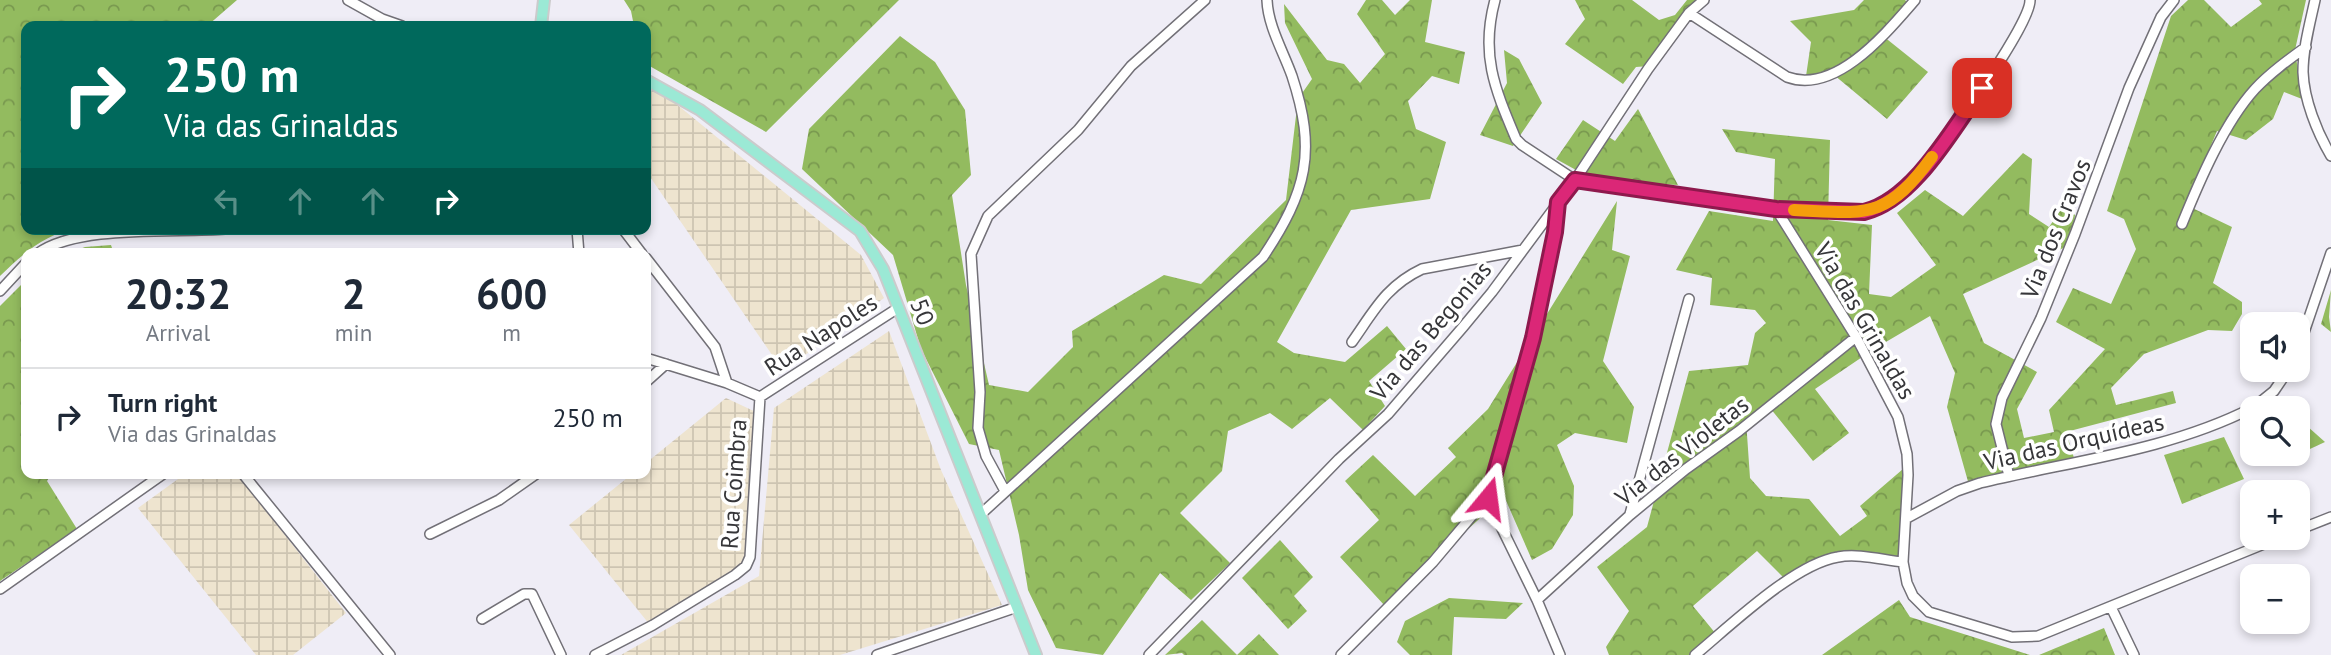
<!DOCTYPE html>
<html lang="en">
<head>
<meta charset="utf-8">
<style>
  body { margin:0; font-family:"PT Sans",sans-serif; background:#f6f6f7; color:#1f2937; height:100vh; display:flex; flex-direction:column; font-size:26px; white-space:nowrap }
  * { box-sizing:border-box; margin:0 }
  p { font-size:23px; color:#747a83 }
  .icon { flex:none; width:38px; height:38px; fill:none; stroke:currentColor; stroke-width:2; stroke-linecap:round; stroke-linejoin:round }
  .map { position:relative; flex:1; overflow:hidden }
  .panel { position:absolute; left:21px; top:248px; width:630px; height:231px; display:flex; flex-direction:column; background:#fff; border-radius:14px; box-shadow:0 4px 10px #0003 }
  .panel>* { flex:none }
  .banner { position:absolute; left:21px; top:21px; width:630px; height:214px; border-radius:14px; box-shadow:0 4px 10px #0003; background:#00695c; color:#fff; overflow:hidden }
  .tools { position:absolute; left:2240px; top:312px; display:grid; gap:14px }
  .tools a { display:grid; place-items:center; width:70px; height:70px; border-radius:14px; background:#fff; box-shadow:0 4px 10px #0003; font-size:35px }
  .pin { position:absolute; display:grid; place-items:center; width:60px; height:60px; color:#fff; margin:-30px; border-radius:14px; box-shadow:0 4px 10px #0006 }
  .me { position:absolute; width:77px; margin:-38px; rotate:16deg; stroke-linejoin:round; filter:drop-shadow(0 0 5px #0008) }
  .turn { display:flex; align-items:center; gap:24px; height:147px; padding:0 28px; font-size:32px }
  .turn .icon { width:91px; height:91px; stroke-width:2.5 }
  .turn b { display:block; font-size:49px; line-height:60px }
  .lanes { display:flex; align-items:center; height:66px; padding:0 28px; background:#0003; justify-content:center; gap:35px; direction:ltr }
  .lanes .off { opacity:.35 }
  .eta { display:flex; justify-content:space-evenly; align-items:center; height:119px; text-align:center }
  .eta b { font-size:42px; font-weight:600; line-height:49px }
  ul { padding:0; list-style:none }
  li { display:flex; align-items:center; gap:21px; height:98px; padding:0 28px; border-top:2px solid #e0e1e3 }
  li div { flex:1 }
  li b { display:block; font-size:26px }
  li em { font-style:normal }
  .map>svg:first-child { display:block }
</style>
</head>
<body>
<div class="map">
<svg width="2331" height="655" viewBox="0 0 2331 655">
  <defs>
    <pattern id="industrial-grid" width="8" height="8" patternUnits="userSpaceOnUse" patternTransform="scale(1.75)"><rect width="8" height="8" fill="#eee4cf"/><path d="M0 4h8M4 0v8" fill="none" stroke="#cdc4b2"/></pattern>
    <pattern id="forest-crowns" width="20" height="18" patternUnits="userSpaceOnUse" patternTransform="scale(1.75)"><rect width="20" height="18" fill="#93bb5f"/><path d="M2 6a3 3 0 1 1 6 0M12 15a3 3 0 1 1 6 0" fill="none" stroke="#79994f"/></pattern>
  </defs>
  <rect width="100%" height="100%" fill="#efedf6"/>
  <path fill="url(#industrial-grid)" d="M 646,84 L 658,89 L 861,255 L 884,298 L 783,371 L 646,171 Z
    M 889,331 L 941,470 L 1002,605 L 840,655 L 621,655 L 759,576 L 774,408 Z
    M 726,398 L 758,413 L 746,566 L 650,625 L 569,525 L 632,474 L 646,474 L 646,463 Z
    M 185,474 L 237,474 L 346,613 L 293,655 L 256,655 L 138,508 Z"/>
  <path fill="url(#forest-crowns)" d="M 0,0 L 237,0 L 207,26 L 26,26 L 26,229 L 78,229 C 46,232 22,255 0,276 Z
    M 624,0 L 899,0 L 766,132 L 646,64 L 646,26 L 634,26 L 631,11 Z
    M 1366,0 L 1382,0 L 1395,15 L 1410,0 L 1432,0 L 1425,42 L 1465,52 L 1459,84 L 1432,76 L 1408,101 L 1416,129 L 1446,142 L 1430,199 L 1351,210 L 1277,342 L 1294,353 L 1345,362 L 1387,326 L 1406,349 L 1369,381 L 1385,406 L 1363,430 L 1330,398 L 1292,429 L 1270,413 L 1228,431 L 1222,471 L 1180,513 L 1230,563 L 1191,600 L 1160,573 L 1103,655 L 1056,648 L 1028,590 L 1019,535 L 999,450 L 969,444 L 921,349 L 893,255 L 802,169 L 809,129 L 900,36 L 935,62 L 965,110 L 971,175 L 952,195 L 966,285 L 989,385 L 1028,392 L 1073,347 L 1072,331 L 1164,275 L 1201,284 L 1286,200 L 1298,99 L 1312,79 L 1285,23 L 1284,4 L 1327,60 L 1344,64 L 1360,83 L 1385,54 L 1357,14 Z
    M 1575,0 L 1632,0 L 1659,20 L 1675,15 L 1687,0 L 1703,0 L 1649,66 L 1636,67 L 1623,84 L 1565,44 L 1585,19 Z
    M 1864,0 L 1905,0 L 1911,6 L 1883,36 L 1928,72 L 1887,119 L 1834,75 L 1805,83 L 1811,42 L 1790,21 L 1854,10 Z
    M 2188,0 L 2204,0 L 2231,27 L 2262,4 L 2259,0 L 2306,0 L 2295,50 L 2302,99 L 2284,92 L 2273,119 L 2246,140 L 2217,131 L 2186,205 L 2232,227 L 2213,283 L 2242,302 L 2242,314 L 2232,331 L 2208,330 L 2144,354 L 2111,388 L 2116,405 L 2173,391 L 2176,403 L 2066,432 L 2074,458 L 1969,485 L 1947,407 L 1955,373 L 1930,316 L 1874,349 L 1815,389 L 1849,433 L 1813,461 L 1766,403 L 1746,420 L 1750,478 L 1766,496 L 1809,499 L 1840,536 L 1867,516 L 1860,506 L 1903,469 L 1900,557 L 1839,552 L 1784,578 L 1757,551 L 1693,606 L 1716,634 L 1691,655 L 1609,655 L 1606,647 L 1629,611 L 1597,567 L 1647,527 L 1689,371 L 1748,365 L 1755,333 L 1766,323 L 1755,310 L 1710,305 L 1712,278 L 1676,270 L 1709,211 L 1773,221 L 1775,159 L 1736,152 L 1722,129 L 1830,140 L 1828,220 L 1872,225 L 1869,294 L 1891,297 L 1936,265 L 1897,213 L 1925,190 L 1963,216 L 2023,153 L 2032,159 L 2029,214 L 2049,227 L 2064,205 L 2075,215 L 2072,244 L 1963,294 L 1984,343 L 2037,372 L 2017,409 L 2024,438 L 2054,432 L 2049,410 L 2105,349 L 2056,322 L 2073,288 L 2111,304 L 2136,249 L 2124,219 L 2107,211 L 2171,16 Z
    M 1504,50 L 1519,59 L 1542,103 L 1513,146 L 1480,135 L 1507,83 Z
    M 1638,109 L 1678,185 L 1596,181 L 1556,159 L 1583,120 L 1615,141 Z
    M 1617,201 L 1612,250 L 1630,256 L 1603,361 L 1634,407 L 1627,443 L 1575,433 L 1557,445 L 1574,486 L 1573,515 L 1552,549 L 1532,560 L 1504,496 L 1385,606 L 1340,557 L 1379,520 L 1345,481 L 1373,455 L 1415,496 L 1456,457 L 1448,448 L 1488,409 Z
    M 111,245 L 114,254 L 67,254 L 85,247 Z
    M 26,280 L 26,474 L 51,474 L 47,481 L 77,529 L 0,581 L 0,306 Z
    M 2331,290 L 2329,317 L 2331,332 L 2321,324 Z
    M 2298,418 L 2325,442 L 2297,455 L 2296,453 L 2298,453 Z
    M 2224,437 L 2244,479 L 2182,504 L 2164,455 Z
    M 1280,540 L 1313,577 L 1294,596 L 1307,611 L 1288,629 L 1242,578 Z
    M 1449,598 L 1523,603 L 1506,619 L 1454,617 L 1452,655 L 1410,655 L 1397,642 L 1405,621 Z
    M 1899,600 L 1910,617 L 2030,655 L 1822,655 Z
    M 1202,620 L 1237,655 L 1259,634 L 1279,655 L 1184,655 L 1182,653 L 1165,655 Z
    M 2104,628 L 2115,655 L 2039,655 Z"/>
  <g fill="none" stroke-linecap="round" stroke-linejoin="round">
    <g stroke="#727077" stroke-width="12">
      <path id="minor" d="M 348,0 L 382,19 L 402,26
        M 1495,0 C 1480,55 1495,89 1516,139 L 1522,145 L 1575,180 L 1776,209 L 1856,337 L 1898,417 L 1907,454 L 1908,475 L 1903,562 L 1907,583 L 1913,596 L 1929,612 L 2012,637 L 2038,636 L 2281,537
        M 2315,0 C 2310,23 2303,48 2303,72 C 2304,100 2317,132 2331,156
        M 1689,13 L 1787,77 C 1836,95 1887,32 1915,0
        M 1558,202 C 1549,303 1515,401 1487,498 L 1537,600 L 1560,655
        M 1776,209 L 1864,212 C 1880,208 1894,201 1906,189 C 1929,166 2031,26 2030,0
        M 2182,224 C 2199,182 2224,123 2255,89 C 2270,73 2288,60 2306,47
        M 577,229 L 579,254
        M 623,229 L 642,254
        M 37,254 C 77,224 175,233 225,229
        M 646,258 L 715,347 L 727,383
        M 0,291 L 26,263
        M 1352,342 C 1374,311 1386,286 1422,269 L 1523,250
        M 2298,350 L 2331,253
        M 646,358 L 727,383 L 760,397
        M 646,382 L 666,364
        M 760,397 L 898,308
        M 2253,408 L 2274,391 L 2289,369
        M 243,474 L 390,655
        M 2009,476 L 1996,424 L 2002,398 L 2041,318 L 2075,234 L 2129,88 L 2161,17 L 2174,0
        M 1005,491 L 986,456 L 978,428 L 980,392 L 971,254 L 988,216 L 1078,130 L 1131,66 L 1205,0
        M 981,514 L 1263,257 C 1307,191 1317,152 1292,76 C 1283,51 1268,26 1267,0
        M 1630,514 L 1689,299
        M 1907,518 L 1957,491 L 1980,483 C 2071,461 2167,451 2252,408
        M 2298,530 L 2331,517
        M 430,534 L 499,500 L 536,474
        M 0,589 L 163,474
        M 1537,600 L 1630,515 L 1686,469 L 1739,431 L 1856,337
        M 2111,607 L 2134,655
        M 482,619 L 524,594 L 532,594 L 561,655
        M 595,655 L 653,625 L 735,575 L 746,566 L 750,557 L 760,397
        M 877,655 L 1017,607
        M 1149,655 L 1339,459 L 1388,414 L 1463,327 L 1492,292 L 1575,180 L 1648,69 L 1689,13 L 1704,0
        M 1341,655 L 1433,562 L 1487,498
        M 1695,655 C 1730,626 1794,564 1838,557 C 1858,553 1883,560 1903,562"/>
    </g>
    <g stroke="#cbcbcc" stroke-width="14">
      <path id="major" d="M 541,26 L 544,0
        M 646,80 L 700,110 L 860,231 L 883,269 L 1036,655"/>
    </g>
    <use href="#minor" stroke="#fff" stroke-width="9"/>
    <use href="#major" stroke="#9be9d5" stroke-width="10"/>
  </g>
  <g fill="none" stroke-linecap="round" stroke-linejoin="round">
    <g stroke="#8e194d" stroke-width="18">
      <path id="route" d="M 1488,498 L 1533,338 L 1555,232 L 1558,202 L 1575,180 L 1776,209 L 1864,212 C 1914,200 1953,128 1982,88"/>
    </g>
    <use href="#route" stroke="#db2777" stroke-width="12"/>
    <path stroke="#f59e0b" stroke-width="12" d="M 1794,210 C 1866,213 1885,221 1932,157"/>
  </g>
  <g text-anchor="middle" stroke-width="7" stroke-linejoin="round" paint-order="stroke">
    <g font-size="24" fill="#363639" stroke="#fff">
      <text transform="translate(2056 229) rotate(-68)" y="8">Via dos Cravos</text>
      <text transform="translate(922 312) rotate(68)" y="8">50</text>
      <text transform="translate(1865 321) rotate(60)" y="8">Via das Grinaldas</text>
      <text transform="translate(1431 331) rotate(-50)" y="8">Via das Begonias</text>
      <text transform="translate(821 335) rotate(-33)" y="8">Rua Napoles</text>
      <text transform="translate(2074 442) rotate(-13)" y="8">Via das Orquídeas</text>
      <text transform="translate(1682 451) rotate(-38)" y="8">Via das Violetas</text>
      <text transform="translate(734 484) rotate(-86)" y="8">Rua Coimbra</text>
    </g>
  </g>
</svg>
<div class="tools">
<a><svg class="icon" aria-label="sound" viewBox="0 0 24 24"><path d="M4 9h4l5-4v14l-5-4H4zM17 9q2 3 0 6"/></svg></a>
<a><svg class="icon" aria-label="search" viewBox="0 0 24 24"><circle cx="10" cy="10" r="6"/><path d="M15 15l6 6"/></svg></a>
<a>+</a>
<a>−</a>
</div>
<div class="pin" style="left:1982px;top:88px;background:#d93025"><svg class="icon" aria-label="arrive" viewBox="0 0 24 24"><path d="M6 21V4h12l-3 4 3 4H6"/></svg></div>
<svg class="me" style="left:1488px;top:498px" viewBox="-20 -20 40 40"><path d="M0-17L14 15 0 8-14 15z" fill="#db2777" stroke="#fff" stroke-width="4"/></svg>
<div class="banner">
<div class="turn"><svg class="icon" aria-label="right" viewBox="0 0 24 24"><path d="M7 20v-9h11M14 6l5 5-5 5"/></svg><div><b>250 m</b>Via das Grinaldas</div></div>
<div class="lanes"><svg class="icon off" aria-label="left" viewBox="0 0 24 24"><path d="M17 20v-9H6M10 6l-5 5 5 5"/></svg><svg class="icon off" aria-label="ahead" viewBox="0 0 24 24"><path d="M12 20V5M6 11l6-6 6 6"/></svg><svg class="icon off" aria-label="ahead" viewBox="0 0 24 24"><path d="M12 20V5M6 11l6-6 6 6"/></svg><svg class="icon" aria-label="right" viewBox="0 0 24 24"><path d="M7 20v-9h11M14 6l5 5-5 5"/></svg></div>
</div>
<section class="panel">
<div class="eta">
<div><b>20:32</b><p>Arrival</p></div>
<div><b>2</b><p>min</p></div>
<div><b>600</b><p>m</p></div>
</div>
<ul>
<li><svg class="icon" aria-label="right" viewBox="0 0 24 24"><path d="M7 20v-9h11M14 6l5 5-5 5"/></svg><div><b>Turn right</b><p>Via das Grinaldas</p></div><em>250 m</em></li>
</ul>
</section>
</div>
</body>
</html>
